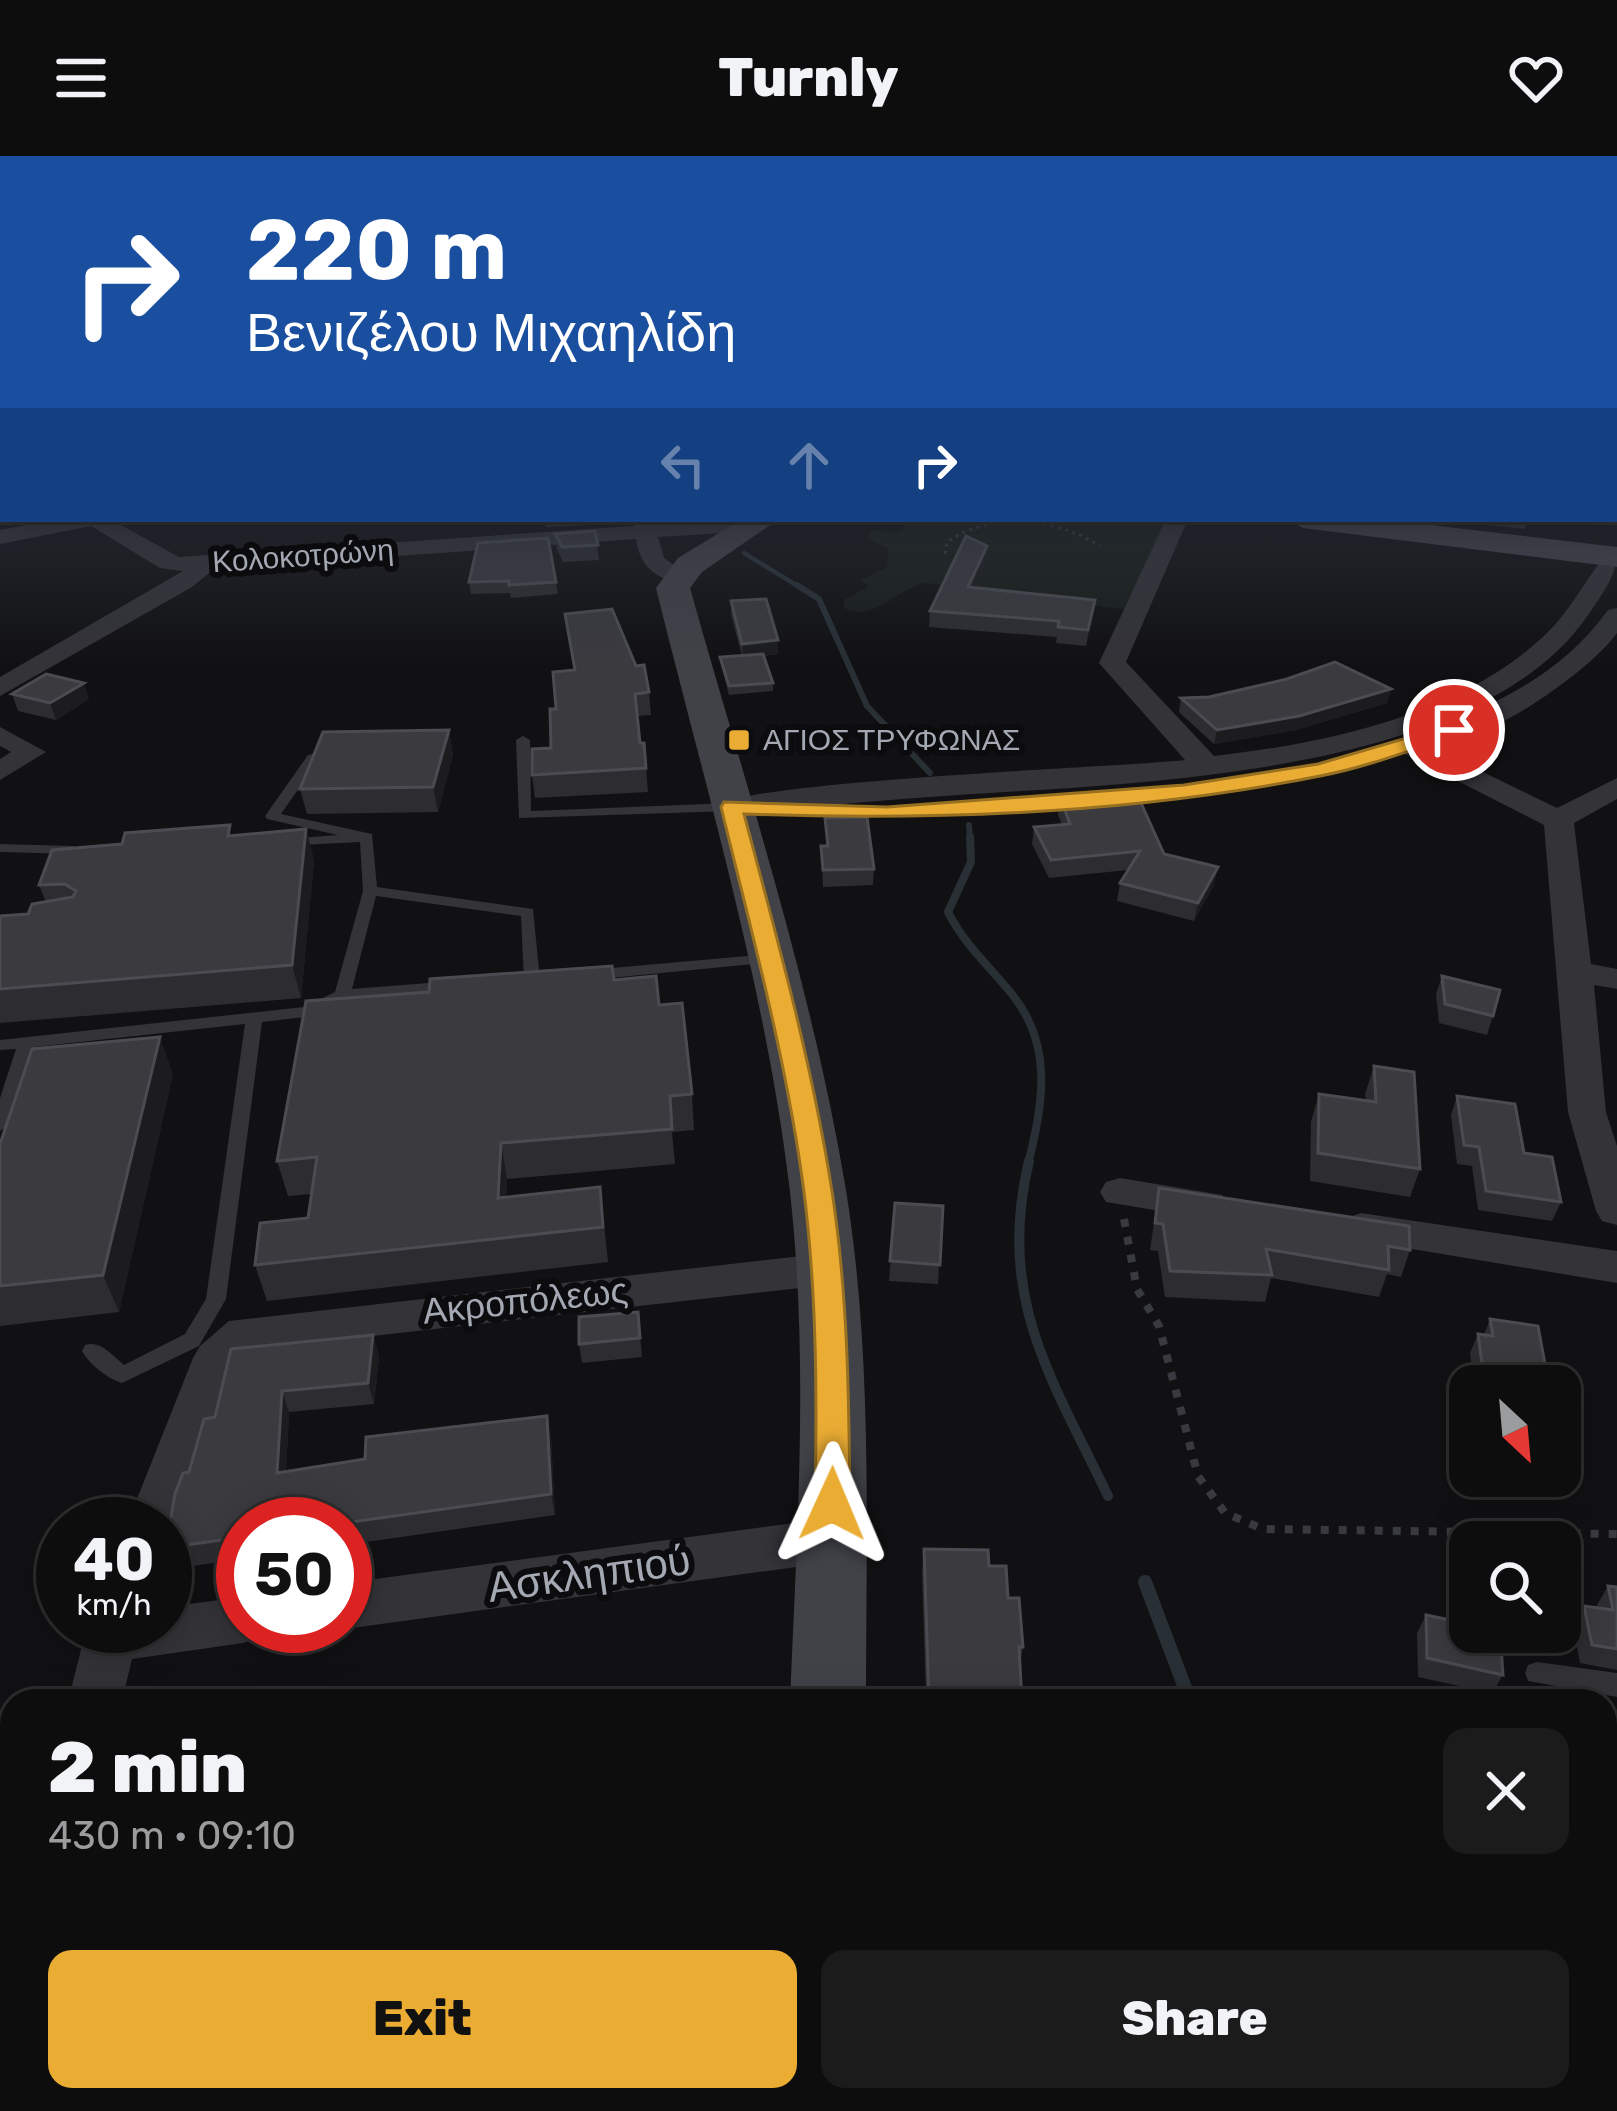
<!DOCTYPE html>
<html lang="en">
<head>
<meta charset="utf-8">
<style>
  body { margin:0; font-family:Rubik,sans-serif; background:#1b1b1c; color:#f1f3f6; height:100vh; display:flex; flex-direction:column; font-size:45px; white-space:nowrap }
  * { box-sizing:border-box; margin:0 }
  p { font-size:39px; color:#9a9c9e }
  .icon { flex:none; width:66px; height:66px; fill:none; stroke:currentColor; stroke-width:2; stroke-linecap:round; stroke-linejoin:round }
  .map { position:relative; flex:1; overflow:hidden }
  .drawer { position:absolute; left:0px; top:1533px; width:1617px; height:423px; display:flex; flex-direction:column; background:#0d0d0e; border-radius:36px 36px 0 0; box-shadow:0 6px 30px #0003,0 0 0 3px #2d2d2e }
  .drawer>* { flex:none }
  .top-card { position:absolute; left:0px; top:0px; width:1617px; height:366px; box-shadow:0 6px 30px #0003,0 0 0 3px #2d2d2e; background:#1a4fa0; color:#fff; overflow:hidden }
  .needle { width:78px; rotate:154deg }
  .buttons { position:absolute; left:1449px; top:1209px; display:grid; gap:24px }
  .buttons a { display:grid; place-items:center; width:132px; height:132px; border-radius:24px; background:#0d0d0e; box-shadow:0 6px 30px #0003,0 0 0 3px #2d2d2e; font-size:60px }
  .speed { position:absolute; left:36px; top:1341px; display:flex; gap:24px; font-size:60px; font-weight:700; text-align:center }
  .speed>* { display:grid; place-content:center; width:156px; height:156px; border-radius:50%; background:#0d0d0e; box-shadow:0 6px 30px #0003,0 0 0 3px #2d2d2e; line-height:1 }
  .speed small { font-size:30px; font-weight:400 }
  .speed .limit { border:18px solid #d22; background:#fff; color:#111 }
  .pin { position:absolute; display:grid; place-items:center; width:102px; height:102px; color:#fff; margin:-51px; border:6px solid #fff; border-radius:50%; box-shadow:0 3px 12px #0007 }
  .me { position:absolute; width:132px; margin:-66px; rotate:1deg; stroke-linejoin:round; filter:drop-shadow(0 0 9px #0008) }
  .turn { display:flex; align-items:center; gap:42px; height:252px; padding:0 48px; font-size:54px }
  .turn .icon { width:156px; height:156px; stroke-width:2.5 }
  .turn b { display:block; font-size:84px; line-height:102px }
  .lanes { display:flex; align-items:center; height:114px; padding:0 48px; background:#0003; justify-content:center; gap:60px; direction:ltr }
  .lanes .off { opacity:.35 }
  .round { display:grid; place-items:center; flex:none; width:126px; height:126px; border-radius:24px; background:#1b1b1c }
  .overview { display:flex; align-items:center; justify-content:space-between; height:204px; padding:0 48px }
  h1 { font-size:72px; font-weight:800; line-height:90px }
  .button { display:flex; gap:24px; margin-top:auto; padding:24px 48px }
  .button a { flex:1; height:138px; border-radius:24px; background:#eaac33; color:#111; font-size:48px; font-weight:800; line-height:138px; text-align:center }
  .button a+a { background:#1b1b1c; color:#f1f3f6 }
  header { display:flex; justify-content:space-between; align-items:center; height:156px; padding:0 48px; background:#0d0d0e; font-size:54px; font-weight:800 }
  .map>svg:first-child { display:block }
</style>
</head>
<body>
<header><svg class="icon" aria-label="menu" viewBox="0 0 24 24"><path d="M4 6h16M4 12h16M4 18h16"/></svg>Turnly<svg class="icon" aria-label="heart" viewBox="0 0 24 24"><path d="M12 20l-8-8c-3-5 5-10 8-4 3-6 11-1 8 4z"/></svg></header>
<div class="map">
<svg width="1617" height="1955" viewBox="0 0 1617 1955">
  <rect width="100%" height="100%" fill="#111113"/>
  <path fill="#181d19" d="M 909,363 L 1173,363 L 1128,454 L 925,427 C 896,433 874,467 844,452 L 844,444 L 868,431 L 861,424 L 887,411 L 888,392 L 868,383 L 870,374 L 901,376 Z"/>
  <g fill="none" stroke-linecap="round" stroke-linejoin="round">
    <path stroke="#283036" stroke-width="4.5" d="M 744,397 L 801,432"/>
    <path stroke="#283036" stroke-width="6" d="M 797,429 L 819,443 L 867,550 L 930,617
      M 969,669 L 970,684"/>
    <path stroke="#283036" stroke-width="8" d="M 970,681 L 971,706 L 948,756 C 964,788 989,810 1011,837 C 1054,889 1043,948 1028,1008"/>
    <path stroke="#283036" stroke-width="10" d="M 1029,1005 C 996,1141 1051,1221 1108,1340"/>
    <path stroke="#283036" stroke-width="14" d="M 1145,1426 L 1190,1545
      M 1360,1944 L 1368,1955"/>
    <path stroke="#393a3f" stroke-width="3" stroke-dasharray="3 4.5" stroke-linecap="butt" d="M 945,398 L 947,386 C 991,355 1056,362 1100,390"/>
    <path stroke="#393a3f" stroke-width="8" stroke-dasharray="8 10" stroke-linecap="butt" d="M 1124,1063 L 1137,1133 L 1159,1170 L 1198,1320 L 1225,1357 L 1263,1373 L 1617,1378"/>
    <path stroke="#393a3f" stroke-width="9" stroke-dasharray="9 14" stroke-linecap="butt" d="M 1605,1815 L 1617,1816"/>
    <path fill="#333338" fill-rule="evenodd" d="M 523,580 L 530,584 L 531,655 L 731,647 L 738,651 L 731,655 L 519,662 L 516,584 Z
      M 313,598 L 320,602 L 281,658 L 372,678 L 377,731 L 533,753 L 540,824 L 532,829 L 524,824 L 521,760 L 376,740 L 352,833 L 454,825 L 462,830 L 454,835 L 345,844 L 314,860 L 262,866 L 226,1143 L 199,1190 L 122,1227 C 108,1223 89,1208 82,1195 L 85,1189 C 100,1184 112,1199 124,1209 L 185,1178 L 206,1143 L 245,868 L 34,891 L 9,969 L 0,975 L 0,942 L 16,893 L 0,894 L 0,884 L 304,851 L 335,836 L 363,735 L 360,686 L 281,690 L 279,687 L 286,683 L 338,679 L 267,663 L 265,660 L 308,599 Z
      M 0,688 L 73,690 L 80,694 L 73,698 L 0,696 Z
      M 769,798 L 775,800 L 777,803 L 775,806 L 589,824 L 581,819 L 589,814 Z
      M 1537,1506 L 1617,1517 L 1617,1541 L 1528,1525 L 1525,1517 L 1528,1509 Z"/>
    <path fill="#333338" fill-rule="evenodd" d="M 1614,246 L 1617,247 L 1617,259 L 1614,258 Z
      M 59,363 L 110,363 L 179,401 L 634,370 L 633,363 L 655,363 L 656,368 L 742,363 L 750,369 L 739,376 L 658,381 L 664,402 L 690,420 L 678,427 C 653,421 640,409 636,383 L 214,413 L 192,431 L 0,540 L 0,521 L 183,415 L 160,412 L 91,370 L 0,388 L 0,374 Z
      M 1166,363 L 1188,363 L 1126,506 L 1214,600 C 1327,587 1462,559 1547,477 C 1571,454 1586,422 1608,396 L 1617,394 C 1617,420 1603,437 1588,459 C 1479,620 1135,627 958,639 C 882,644 807,651 731,660 L 716,651 C 738,625 1122,611 1185,604 L 1099,507 Z
      M 1617,452 L 1617,477 C 1591,514 1479,595 1433,584 L 1429,578 L 1433,572 C 1503,546 1564,515 1608,454 Z
      M 0,571 L 46,596 L 0,624 L 0,603 L 11,596 L 0,590 Z
      M 1411,581 L 1557,652 L 1617,622 L 1617,643 L 1574,667 L 1591,808 L 1617,813 L 1617,833 L 1594,829 L 1606,956 L 1617,990 L 1617,1069 L 1602,1065 L 1596,1055 L 1568,956 L 1544,669 L 1401,596 L 1397,590 Z
      M 1120,1022 L 1222,1039 L 1228,1049 L 1222,1059 L 1208,1063 L 1106,1046 L 1100,1036 L 1106,1026 Z
      M 1361,1057 L 1617,1095 L 1617,1127 L 1346,1082 L 1340,1072 L 1346,1062 Z
      M 827,1097 L 842,1102 L 848,1113 L 842,1124 L 827,1129 L 257,1193 L 235,1212 L 170,1383 L 165,1385 L 165,1368 L 127,1368 L 193,1202 L 200,1190 L 229,1165 Z
      M 832,1362 L 850,1369 L 857,1384 L 850,1399 L 832,1406 L 345,1473 L 337,1470 L 345,1470 L 345,1427 Z
      M 243,1441 L 243,1470 L 266,1470 L 261,1481 L 243,1487 L 132,1503 L 122,1545 L 68,1545 L 87,1470 L 165,1470 L 165,1451 Z
      M 12,1878 L 12,1944 L 37,1944 L 35,1955 L 0,1955 L 0,1883 Z"/>
    <path fill="#414248" fill-rule="evenodd" d="M 742,363 L 779,363 L 702,416 L 690,432 C 746,631 812,830 846,1034 C 873,1202 866,1375 866,1545 L 790,1545 C 797,1376 809,1205 790,1036 C 766,832 705,631 656,432 L 678,402 Z
      M 1288,363 L 1380,363 L 1617,391 L 1617,411 L 1303,372 Z
      M 771,1944 L 861,1944 L 861,1955 L 771,1955 Z"/>
  </g>
  <path fill="#2d2d31" d="M 542,363 L 588,363 L 589,369 L 546,371 Z
    M 1470,363 L 1528,363 L 1525,373 L 1470,367 Z
    M 595,375 L 599,404 L 563,406 L 557,393 L 555,378 Z
    M 987,390 L 986,405 L 974,432 L 1095,444 L 1086,490 L 1056,487 L 1057,481 L 929,471 L 930,455 Z
    M 469,426 L 556,426 L 558,438 L 511,442 L 510,437 L 471,438 Z
    M 731,445 L 778,498 L 764,500 L 773,527 L 773,535 L 729,539 L 721,509 L 720,501 L 742,500 L 731,458 Z
    M 565,458 L 636,510 L 649,536 L 651,559 L 637,560 L 640,587 L 644,587 L 648,636 L 535,642 L 532,619 L 551,592 L 556,553 L 574,514 Z
    M 1391,533 L 1387,547 L 1296,574 L 1214,588 L 1179,556 L 1181,542 Z
    M 12,538 L 89,543 L 56,564 L 18,555 Z
    M 449,574 L 453,599 L 438,656 L 307,658 L 300,633 Z
    M 1060,641 L 1164,698 L 1214,729 L 1194,765 L 1117,745 L 1120,727 L 1128,714 L 1049,722 L 1032,688 L 1034,671 L 1062,668 L 1058,659 Z
    M 825,662 L 874,713 L 873,729 L 823,731 L 821,690 L 826,690 Z
    M 306,673 L 314,705 L 301,842 L 0,867 L 0,760 L 28,758 L 46,746 L 39,729 L 233,679 Z
    M 1442,820 L 1493,860 L 1487,879 L 1439,867 L 1436,838 Z
    M 614,824 L 659,849 L 692,938 L 694,974 L 672,976 L 675,1008 L 507,1023 L 506,1041 L 600,1031 L 608,1106 L 267,1145 L 255,1109 L 308,1062 L 312,1038 L 288,1040 L 277,1005 Z
    M 1374,910 L 1420,1013 L 1410,1041 L 1310,1025 L 1311,966 L 1319,938 L 1366,945 L 1365,938 Z
    M 173,918 L 119,1156 L 0,1170 L 0,988 Z
    M 1457,940 L 1524,997 L 1561,1046 L 1552,1065 L 1478,1054 L 1472,1010 L 1457,1008 L 1451,959 Z
    M 1159,1032 L 1410,1094 L 1401,1121 L 1387,1118 L 1379,1141 L 1271,1122 L 1265,1146 L 1165,1141 L 1158,1095 L 1150,1094 Z
    M 895,1047 L 943,1050 L 938,1128 L 889,1125 Z
    M 638,1156 L 642,1201 L 582,1207 L 579,1188 Z
    M 1490,1163 L 1549,1230 L 1474,1230 L 1470,1197 L 1478,1178 L 1484,1179 Z
    M 373,1179 L 379,1201 L 374,1248 L 289,1256 L 286,1316 L 551,1281 L 555,1359 L 345,1389 L 345,1368 L 243,1368 L 243,1403 L 170,1413 L 165,1403 L 165,1368 L 171,1361 L 189,1316 L 215,1261 Z
    M 924,1393 L 989,1410 L 1008,1442 L 1023,1491 L 1020,1508 L 1022,1545 L 926,1545 L 922,1417 Z
    M 1608,1430 L 1617,1431 L 1617,1514 L 1580,1507 L 1573,1468 L 1584,1450 L 1598,1452 L 1597,1449 Z
    M 1426,1459 L 1503,1519 L 1492,1537 L 1418,1521 L 1417,1477 Z
    M 1605,1574 L 1617,1577 L 1617,1705 L 1605,1702 Z
    M 1566,1944 L 1605,1944 L 1617,1955 L 1572,1955 Z"/>
  <path fill="#1c1c1f" d="M 987,390 L 986,405 L 967,447 L 968,431 Z
    M 778,484 L 778,498 L 743,502 L 742,488 Z
    M 84,527 L 89,543 L 56,564 L 50,547 Z
    M 1391,533 L 1387,547 L 1296,574 L 1214,588 L 1217,574 Z
    M 449,574 L 453,599 L 438,656 L 433,631 Z
    M 306,673 L 314,705 L 301,842 L 292,809 Z
    M 1218,711 L 1214,729 L 1194,765 L 1198,747 Z
    M 160,881 L 173,918 L 119,1156 L 103,1119 Z
    M 501,987 L 507,1023 L 505,1078 L 498,1042 Z
    M 373,1179 L 379,1201 L 374,1248 L 368,1227 Z
    M 282,1235 L 289,1256 L 285,1338 L 277,1317 Z
    M 547,1260 L 551,1281 L 555,1359 L 551,1338 Z
    M 183,1944 L 202,1944 L 201,1955 L 184,1955 L 181,1952 Z"/>
  <path fill="#3a3a3f" stroke="#4a4c51" stroke-width="3" d="M 3,235 L 3,288 L 3,284 L 0,284 L 0,238 L 3,238 Z
    M 3,299 L 3,348 L 0,349 L 0,300 Z
    M 595,375 L 598,389 L 562,391 L 555,378 Z
    M 966,380 L 987,390 L 968,431 L 1095,444 L 1088,474 L 1058,471 L 1059,465 L 930,455 Z
    M 548,382 L 556,426 L 509,429 L 509,425 L 469,426 L 478,387 Z
    M 766,443 L 778,484 L 742,488 L 731,445 Z
    M 612,453 L 636,510 L 644,509 L 649,536 L 635,538 L 640,587 L 644,587 L 646,612 L 532,619 L 532,593 L 551,592 L 550,553 L 556,553 L 553,516 L 575,514 L 565,458 Z
    M 763,498 L 773,527 L 729,530 L 720,501 Z
    M 1335,506 L 1391,533 L 1299,560 L 1217,574 L 1181,542 L 1209,541 L 1287,523 Z
    M 46,518 L 84,527 L 50,547 L 12,538 Z
    M 449,574 L 433,631 L 300,633 L 323,576 Z
    M 1137,638 L 1164,698 L 1218,711 L 1198,747 L 1120,727 L 1140,695 L 1051,704 L 1034,671 L 1070,668 L 1060,641 Z
    M 867,661 L 874,713 L 823,714 L 821,690 L 828,690 L 825,662 Z
    M 230,669 L 228,680 L 306,673 L 292,809 L 0,833 L 0,760 L 28,758 L 32,748 L 73,741 L 76,735 L 65,728 L 39,729 L 52,694 L 122,688 L 125,677 Z
    M 612,810 L 614,824 L 656,820 L 659,849 L 682,847 L 692,938 L 670,940 L 672,973 L 501,987 L 498,1042 L 600,1031 L 603,1071 L 255,1109 L 260,1067 L 308,1062 L 317,1001 L 277,1005 L 306,845 L 429,836 L 430,823 Z
    M 1442,820 L 1500,834 L 1493,860 L 1445,848 Z
    M 160,881 L 103,1119 L 0,1130 L 0,988 L 32,893 Z
    M 1374,910 L 1414,916 L 1420,1013 L 1318,997 L 1319,938 L 1376,946 Z
    M 1457,940 L 1515,948 L 1524,997 L 1552,1001 L 1561,1046 L 1486,1035 L 1479,991 L 1464,989 Z
    M 1159,1032 L 1409,1070 L 1410,1094 L 1388,1090 L 1389,1114 L 1266,1093 L 1272,1119 L 1170,1115 L 1163,1068 L 1155,1067 Z
    M 895,1047 L 943,1050 L 940,1109 L 890,1105 Z
    M 638,1156 L 640,1182 L 579,1188 L 579,1161 Z
    M 1490,1163 L 1538,1170 L 1549,1230 L 1485,1230 L 1478,1178 L 1493,1180 Z
    M 373,1179 L 368,1227 L 282,1235 L 277,1317 L 365,1303 L 366,1281 L 547,1260 L 551,1338 L 337,1368 L 243,1368 L 243,1381 L 165,1392 L 164,1364 L 171,1361 L 175,1338 L 183,1317 L 189,1316 L 204,1263 L 215,1261 L 231,1193 Z
    M 924,1393 L 988,1394 L 989,1410 L 1006,1410 L 1008,1442 L 1019,1442 L 1023,1491 L 1019,1491 L 1022,1545 L 929,1545 Z
    M 1608,1430 L 1617,1431 L 1617,1493 L 1592,1489 L 1584,1450 L 1613,1454 Z
    M 1426,1459 L 1470,1468 L 1470,1476 L 1500,1476 L 1503,1519 L 1427,1502 Z
    M 1605,1574 L 1617,1577 L 1617,1675 L 1605,1672 Z
    M 1617,1901 L 1617,1955 L 1604,1955 L 1598,1944 L 1605,1944 L 1605,1904 Z
    M 26,1944 L 183,1944 L 181,1952 L 157,1955 L 23,1955 Z
    M 957,1944 L 1027,1944 L 1028,1955 L 957,1955 Z"/>
  <linearGradient id="sky" x2="0" y2="1"><stop stop-color="#09090a"/><stop offset="0.46" stop-color="#323844"/><stop offset="1" stop-color="#323844" stop-opacity="0"/></linearGradient>
  <rect width="1617" height="508" fill="url(#sky)"/>
  <path fill="#eaac33" stroke="#987021" stroke-width="3" d="M 1454,568 L 1464,574 L 1461,578 C 1415,592 1368,611 1320,620 C 1132,658 934,665 744,658 C 777,782 812,907 832,1035 C 848,1139 849,1243 850,1348 L 845,1358 L 832,1362 L 820,1358 L 815,1348 C 817,1244 817,1140 804,1036 C 787,906 752,778 721,651 L 724,646 L 887,651 L 1184,629 L 1318,608 Z"/>
  <rect fill="#eaac33" stroke="#0c0c0e" stroke-width="4.5" x="727" y="572" width="24" height="24" rx="6"/>
  <g text-anchor="middle" stroke-width="12" stroke-linejoin="round" paint-order="stroke">
    <g font-size="30" fill="#a3a8b3" stroke="#0c0c0e">
      <text transform="translate(303 400) rotate(-4)" y="10">Κολοκοτρώνη</text>
    </g>
    <g font-size="30" fill="#a3a8b3" stroke="#0c0c0e" text-anchor="start">
      <text x="763" y="594">ΑΓΙΟΣ ΤΡΥΦΩΝΑΣ</text>
    </g>
    <g font-size="36" fill="#a3a8b3" stroke="#0c0c0e">
      <text transform="translate(525 1144) rotate(-6)" y="13">Ακροπόλεως</text>
    </g>
    <g font-size="42" fill="#a3a8b3" stroke="#0c0c0e">
      <text transform="translate(589 1417) rotate(-8)" y="15">Ασκληπιού</text>
    </g>
  </g>
</svg>
<div class="buttons">
<a><svg class="needle" viewBox="-14 -14 28 28"><path d="M0-13l5 13h-10z" fill="#e53935"/><path d="M0 13l5-13h-10z" fill="#9a9c9e"/></svg></a>
<a><svg class="icon" aria-label="search" viewBox="0 0 24 24"><circle cx="10" cy="10" r="6"/><path d="M15 15l6 6"/></svg></a>
</div>
<div class="speed"><div>40<small>km/h</small></div><div class="limit">50</div></div>
<div class="pin" style="left:1454px;top:574px;background:#d93025"><svg class="icon" aria-label="arrive" viewBox="0 0 24 24"><path d="M6 21V4h12l-3 4 3 4H6"/></svg></div>
<svg class="me" style="left:832px;top:1348px" viewBox="-20 -20 40 40"><path d="M0-17L14 15 0 8-14 15z" fill="#eaac33" stroke="#fff" stroke-width="4"/></svg>
<div class="top-card">
<div class="turn"><svg class="icon" aria-label="right" viewBox="0 0 24 24"><path d="M7 20v-9h11M14 6l5 5-5 5"/></svg><div><b>220 m</b>Βενιζέλου Μιχαηλίδη</div></div>
<div class="lanes"><svg class="icon off" aria-label="left" viewBox="0 0 24 24"><path d="M17 20v-9H6M10 6l-5 5 5 5"/></svg><svg class="icon off" aria-label="ahead" viewBox="0 0 24 24"><path d="M12 20V5M6 11l6-6 6 6"/></svg><svg class="icon" aria-label="right" viewBox="0 0 24 24"><path d="M7 20v-9h11M14 6l5 5-5 5"/></svg></div>
</div>
<section class="drawer">
<div class="overview"><div><h1>2 min</h1><p>430 m · 09:10</p></div><a class="round"><svg class="icon" aria-label="close" viewBox="0 0 24 24"><path d="M6 6l12 12M18 6L6 18"/></svg></a></div>
<div class="button"><a>Exit</a><a>Share</a></div>
</section>
</div>
</body>
</html>
